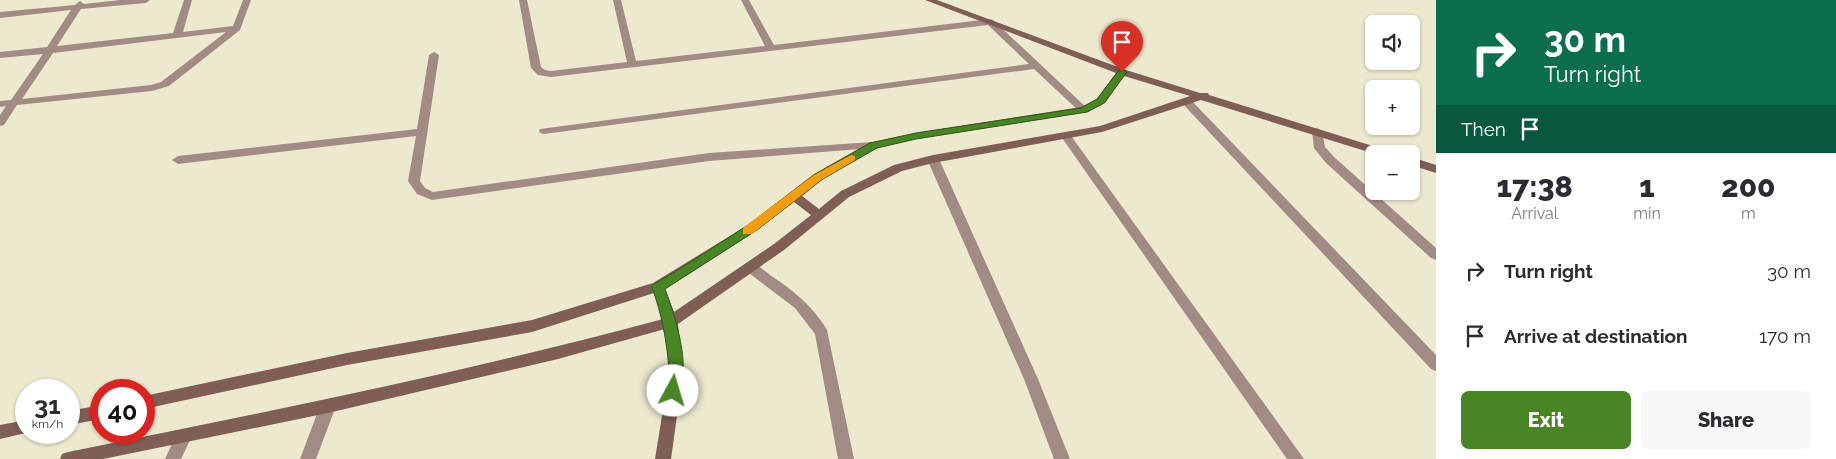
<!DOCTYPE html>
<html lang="en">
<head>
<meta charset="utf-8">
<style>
  body { margin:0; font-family:Raleway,sans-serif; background:#f7f7f7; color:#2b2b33; height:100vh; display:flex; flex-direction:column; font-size:19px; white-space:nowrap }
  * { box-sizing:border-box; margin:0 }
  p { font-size:16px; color:#7c7c81 }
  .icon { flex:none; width:28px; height:28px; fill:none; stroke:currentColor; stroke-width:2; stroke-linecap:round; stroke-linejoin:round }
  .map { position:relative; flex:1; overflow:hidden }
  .side { display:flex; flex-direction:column; background:#fff; width:400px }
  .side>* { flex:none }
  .hud { background:#0b6e4f; color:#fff; overflow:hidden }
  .controls { position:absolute; left:1365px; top:15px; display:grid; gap:10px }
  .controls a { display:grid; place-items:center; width:55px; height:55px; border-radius:8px; background:#fff; box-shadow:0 1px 4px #0004; font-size:25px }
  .speed { position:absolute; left:15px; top:379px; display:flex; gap:10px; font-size:25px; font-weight:700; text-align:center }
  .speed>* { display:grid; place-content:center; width:65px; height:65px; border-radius:50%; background:#fff; box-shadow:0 1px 4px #0004; line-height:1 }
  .speed small { font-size:12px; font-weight:400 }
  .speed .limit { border:8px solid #d22; background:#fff; color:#111 }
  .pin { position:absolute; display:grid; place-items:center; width:42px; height:42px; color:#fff; margin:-51px -21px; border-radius:50% 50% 50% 0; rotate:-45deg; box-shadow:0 0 5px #0007 }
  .pin .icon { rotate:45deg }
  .me { position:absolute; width:55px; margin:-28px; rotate:6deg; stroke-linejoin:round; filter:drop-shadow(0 0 4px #0008) }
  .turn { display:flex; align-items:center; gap:18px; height:105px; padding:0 25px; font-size:22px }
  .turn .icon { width:65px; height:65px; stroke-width:2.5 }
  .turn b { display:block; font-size:35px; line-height:42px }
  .then { display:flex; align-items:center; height:48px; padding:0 25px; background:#0003; gap:10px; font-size:19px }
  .eta { display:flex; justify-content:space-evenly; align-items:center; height:85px; text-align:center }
  .eta b { font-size:30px; font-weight:800; line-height:35px }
  .action { display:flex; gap:10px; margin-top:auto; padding:10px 25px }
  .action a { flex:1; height:58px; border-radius:8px; background:#488624; color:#fff; font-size:20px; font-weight:800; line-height:58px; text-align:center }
  .action a+a { background:#f7f7f7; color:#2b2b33 }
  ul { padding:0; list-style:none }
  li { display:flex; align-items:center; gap:15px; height:65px; padding:0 25px }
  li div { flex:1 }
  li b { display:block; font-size:19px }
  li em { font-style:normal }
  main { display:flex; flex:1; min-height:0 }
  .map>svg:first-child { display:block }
</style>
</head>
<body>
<main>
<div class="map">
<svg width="1436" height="459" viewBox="0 0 1436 459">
  <rect width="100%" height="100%" fill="#ede9cf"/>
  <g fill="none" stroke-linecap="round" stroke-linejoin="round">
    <path fill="#a28b84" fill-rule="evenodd" d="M 120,0 L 150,0 L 146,3 L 81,9 L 57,46 L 173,33 L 184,0 L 192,0 L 183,32 L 233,26 L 243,0 L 251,0 L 240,30 L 169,86 L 152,91 L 17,105 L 4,125 L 0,126 L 0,115 L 6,106 L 0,107 L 0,101 L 11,100 L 43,54 L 0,58 L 0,52 L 47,47 L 71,10 L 0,18 L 0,12 L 75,5 L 80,1 L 84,4 ZM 226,32 L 161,82 L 151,85 L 22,99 L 53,53 Z"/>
    <path fill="#a28b84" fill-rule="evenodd" d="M 519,0 L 527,0 L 541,67 L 545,70 L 551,71 L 627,62 L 613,0 L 621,0 L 636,61 L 765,46 L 741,0 L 749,0 L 774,45 L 990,19 L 993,20 L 1089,110 L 1088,112 L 1080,112 L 1034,69 L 544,134 L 540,133 L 539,131 L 540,129 L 1029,64 L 988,25 L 551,77 L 538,75 L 531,68 Z
      M 434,52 L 439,55 L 420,181 L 425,188 L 433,192 L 709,153 L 873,142 L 879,145 L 873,148 L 709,161 L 432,200 L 417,194 L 408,181 L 416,136 L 178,164 L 172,160 L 178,156 L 417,129 L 429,55 Z
      M 1186,98 L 1190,99 L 1436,355 L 1436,371 L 1431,369 L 1182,103 L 1182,99 Z
      M 1317,128 L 1322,131 L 1325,147 L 1334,157 L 1436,248 L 1436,260 L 1431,258 L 1326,163 L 1314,148 L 1312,131 Z
      M 1065,132 L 1069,133 L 1304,459 L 1287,459 L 1060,135 Z
      M 933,155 L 939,159 L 1038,379 L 1070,459 L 1054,459 L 1024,379 L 927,159 Z
      M 750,262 C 758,265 764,270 770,275 C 793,290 813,306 827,330 L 854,459 L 838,459 L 815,334 L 795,308 L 745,270 L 743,267 L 745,264 Z
      M 328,399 L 333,401 L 336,406 L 316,459 L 300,459 L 320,406 L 323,401 Z
      M 184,429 L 190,431 L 192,436 L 181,459 L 165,459 L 178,431 Z"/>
    <path fill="#7f5e55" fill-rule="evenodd" d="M 925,0 L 937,0 L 1126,70 L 1200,93 L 1208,93 L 1209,95 L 1392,152 L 1393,154 L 1375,154 L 1201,100 L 1102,132 L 933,163 L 902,171 L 849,197 L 784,250 L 678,324 L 683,372 L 671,459 L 655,459 L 669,372 L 665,329 L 558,359 L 328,413 L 103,459 L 60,459 L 62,454 L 68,452 C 267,412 467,372 663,319 L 654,293 L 532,332 L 347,365 L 144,409 L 144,396 L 347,353 L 532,320 L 653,283 L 748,225 L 814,174 L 869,143 L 916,133 L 1081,107 L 1097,99 L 1116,73 ZM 1124,76 L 1190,96 L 1100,126 L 933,155 L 894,165 L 841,191 L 819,209 L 802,196 L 822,180 L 876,148 L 916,139 L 1088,112 L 1105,103 ZM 794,202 L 811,215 L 774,244 L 674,312 L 665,289 L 756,231 Z
      M 1411,157 L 1436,165 L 1436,173 L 1411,165 Z
      M 101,405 L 101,419 L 69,425 L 69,411 Z
      M 26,420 L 26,432 L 30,432 L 0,439 L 0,425 Z"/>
  </g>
  <path fill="#488624" stroke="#2f5717" d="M 1122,69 L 1127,72 L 1104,103 L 1087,112 L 916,139 L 877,148 L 821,180 L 757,230 L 665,289 C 675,316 692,367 678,395 L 668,395 C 664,387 670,377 669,368 C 666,337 662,316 652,287 L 654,284 L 675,272 L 748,225 L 814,175 L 870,143 L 916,133 L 1081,108 L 1097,99 L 1119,70 Z"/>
  <path fill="#f59e0b" d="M 851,155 L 855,156 L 855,160 L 821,180 L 752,234 L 743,234 L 743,228 L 814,175 Z"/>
</svg>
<div class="controls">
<a><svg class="icon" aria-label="sound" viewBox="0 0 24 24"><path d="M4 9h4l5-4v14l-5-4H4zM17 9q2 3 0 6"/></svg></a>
<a>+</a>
<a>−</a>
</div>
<div class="speed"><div>31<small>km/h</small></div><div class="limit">40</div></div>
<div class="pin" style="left:1122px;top:72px;background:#d93025"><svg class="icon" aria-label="arrive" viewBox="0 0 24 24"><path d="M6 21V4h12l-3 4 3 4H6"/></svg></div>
<svg class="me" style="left:673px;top:391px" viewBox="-20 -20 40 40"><circle r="19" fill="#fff"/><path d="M0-13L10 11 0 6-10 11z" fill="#488624"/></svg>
</div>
<section class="side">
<div class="hud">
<div class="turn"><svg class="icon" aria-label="right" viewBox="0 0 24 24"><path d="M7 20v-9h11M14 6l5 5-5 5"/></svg><div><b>30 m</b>Turn right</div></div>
<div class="then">Then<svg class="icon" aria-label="arrive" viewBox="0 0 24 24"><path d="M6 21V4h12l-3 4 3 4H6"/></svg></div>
</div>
<div class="eta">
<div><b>17:38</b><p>Arrival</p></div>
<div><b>1</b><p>min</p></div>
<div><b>200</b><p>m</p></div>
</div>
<ul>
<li><svg class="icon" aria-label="right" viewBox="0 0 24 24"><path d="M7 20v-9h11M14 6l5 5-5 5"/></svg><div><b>Turn right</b></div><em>30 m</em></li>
<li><svg class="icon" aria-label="arrive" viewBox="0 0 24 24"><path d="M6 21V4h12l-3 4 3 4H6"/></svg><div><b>Arrive at destination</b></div><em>170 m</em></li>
</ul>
<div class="action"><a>Exit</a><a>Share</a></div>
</section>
</main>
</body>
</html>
